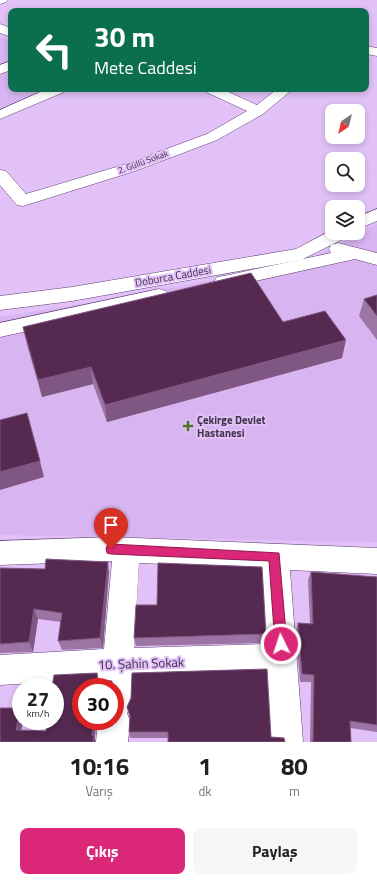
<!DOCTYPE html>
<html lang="tr">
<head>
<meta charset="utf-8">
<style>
  body { margin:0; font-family:"Titillium Web",sans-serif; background:#f6f6f6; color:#202124; height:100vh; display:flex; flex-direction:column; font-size:15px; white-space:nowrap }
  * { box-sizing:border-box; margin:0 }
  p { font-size:13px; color:#757577 }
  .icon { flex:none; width:22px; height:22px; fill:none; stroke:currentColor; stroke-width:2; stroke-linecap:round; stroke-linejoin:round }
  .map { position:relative; height:742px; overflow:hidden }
  .panel { display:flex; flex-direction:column; background:#fff; flex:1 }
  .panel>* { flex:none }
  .hud { position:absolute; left:8px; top:8px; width:361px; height:84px; border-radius:8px; box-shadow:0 2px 6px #0003; background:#0b6e4f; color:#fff; overflow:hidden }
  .needle { width:26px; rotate:215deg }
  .controls { position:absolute; left:325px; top:104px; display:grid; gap:8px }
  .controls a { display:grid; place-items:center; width:40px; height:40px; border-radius:8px; background:#fff; box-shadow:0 2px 6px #0003; font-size:20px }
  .speed { position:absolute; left:12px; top:678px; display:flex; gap:8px; font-size:20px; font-weight:700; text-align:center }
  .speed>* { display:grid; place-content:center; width:52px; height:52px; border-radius:50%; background:#fff; box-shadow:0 2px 6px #0003; line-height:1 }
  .speed small { font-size:10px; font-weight:400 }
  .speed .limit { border:6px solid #d22; background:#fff; color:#111 }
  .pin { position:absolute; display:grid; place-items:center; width:34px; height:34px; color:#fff; margin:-41px -17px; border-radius:50% 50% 50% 0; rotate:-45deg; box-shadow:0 0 4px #0007 }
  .pin .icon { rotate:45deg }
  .me { position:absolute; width:44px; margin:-22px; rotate:356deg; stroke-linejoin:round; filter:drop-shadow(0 0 3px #0008) }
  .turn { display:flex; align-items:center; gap:14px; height:84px; padding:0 20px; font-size:18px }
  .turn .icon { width:52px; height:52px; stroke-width:2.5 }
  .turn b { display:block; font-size:28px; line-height:34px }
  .eta { display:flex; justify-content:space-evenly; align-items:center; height:68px; text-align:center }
  .eta b { font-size:24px; font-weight:700; line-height:28px }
  .action { display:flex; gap:8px; margin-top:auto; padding:8px 20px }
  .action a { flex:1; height:46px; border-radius:8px; background:#db2777; color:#fff; font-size:16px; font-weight:700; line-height:46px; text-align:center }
  .action a+a { background:#f6f6f6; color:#202124 }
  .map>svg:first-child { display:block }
</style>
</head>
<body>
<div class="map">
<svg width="377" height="742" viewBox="0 0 377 742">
  <rect width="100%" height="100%" fill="#e1c1f7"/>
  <path fill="#d8b4f0" d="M 0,37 L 11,40 L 11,89 L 49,89 L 0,110 Z
    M 377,224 L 377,542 L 0,535 L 0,317 L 120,298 L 304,262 Z"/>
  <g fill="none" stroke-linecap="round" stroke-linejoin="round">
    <g stroke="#5e4170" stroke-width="1">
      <path id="minor" d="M 11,61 L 11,70 L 0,74 L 0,65 Z
        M 47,89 L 66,89 L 64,92 L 0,119 L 0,110 Z
        M 204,89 L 222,89 L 257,105 L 277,89 L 293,89 L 263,114 L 217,140 L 135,171 L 23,206 L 17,205 L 0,185 L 0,170 L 6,171 L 26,194 L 123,165 L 207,134 L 247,111 L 206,92 Z
        M 338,243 L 377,253 L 377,265 L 355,259 L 224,288 L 217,287 L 214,282 L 217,277 L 224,276 L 331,253 L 329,249 L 331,245 Z
        M 159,289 L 166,291 L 169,296 L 166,301 L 0,337 L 0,323 Z
        M 111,537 L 377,548 L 377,574 L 290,570 L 303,742 L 271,742 L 267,674 L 132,678 L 131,704 L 127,713 L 130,721 L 128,742 L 96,742 L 98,721 L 115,721 L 115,687 L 101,687 L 101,679 L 0,685 L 0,655 L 104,649 L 112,561 L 0,565 L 0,541 ZM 139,563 L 262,568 L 266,644 L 134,648 Z"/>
    </g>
    <g stroke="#5e4170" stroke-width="1">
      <path id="major" d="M 0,0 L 8,0 L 6,2 L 0,4 Z
        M 0,24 L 11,28 L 11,37 L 0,33 Z
        M 366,46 L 377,48 L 377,56 L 366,54 Z
        M 377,209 L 377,221 L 358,229 L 358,217 Z
        M 332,230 L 332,233 L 350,233 L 347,237 L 301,260 L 72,301 L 0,310 L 0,296 L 72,287 L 296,249 Z"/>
    </g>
    <use href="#minor" fill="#fff" fill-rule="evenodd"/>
    <use href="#major" fill="#fff" fill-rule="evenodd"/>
  </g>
  <path fill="#9c75a4" d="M 377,295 L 377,340 L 359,316 L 364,299 Z
    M 283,322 L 342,358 L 107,422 L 93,384 L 42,397 L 27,345 L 23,327 Z
    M 0,568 L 109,572 L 103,648 L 62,650 L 58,641 L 61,622 L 38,619 L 33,652 L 0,653 Z
    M 311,572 L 377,577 L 377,732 L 350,728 L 351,742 L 310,742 L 311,682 L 300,682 L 296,631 L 298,623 L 310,624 L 308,580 Z
    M 157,605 L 266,634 L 264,643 L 136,646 L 134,638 Z
    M 267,669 L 168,738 L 130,738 L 129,732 L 130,718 L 127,707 Z"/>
  <path fill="#805783" d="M 346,340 L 342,358 L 107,422 L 105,405 Z
    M 91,367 L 93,384 L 42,397 L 38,380 Z
    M 40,461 L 44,477 L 0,490 L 0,472 Z
    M 108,562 L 109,572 L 103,648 L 100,638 Z
    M 34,609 L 38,619 L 33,652 L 29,642 Z
    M 20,708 L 21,710 L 21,721 L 23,721 L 20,737 L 16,730 Z
    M 94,721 L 96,721 L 95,739 L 96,742 L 93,742 L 92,735 Z"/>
  <path fill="#562951" stroke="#805783" d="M 251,273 L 283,322 L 325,311 L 346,340 L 105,405 L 91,367 L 38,380 L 23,327 Z
    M 377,295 L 377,316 L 364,299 Z
    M 27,413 L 40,461 L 0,472 L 0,420 Z
    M 46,559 L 108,562 L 100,638 L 58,641 L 62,613 L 34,609 L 29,642 L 0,644 L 0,568 L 45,569 Z
    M 158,563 L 262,567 L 266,634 L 134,638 L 136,605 L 157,605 Z
    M 311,572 L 377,577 L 377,725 L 350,721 L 351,742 L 313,742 L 314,675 L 302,674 L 298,623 L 313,624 Z
    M 267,669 L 271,737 L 284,738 L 285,742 L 168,742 L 168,732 L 129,732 L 130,716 L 127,707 L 131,698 L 132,673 Z
    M 97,673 L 98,680 L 112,681 L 112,687 L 81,687 L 81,721 L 94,721 L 92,735 L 94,737 L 93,742 L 0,742 L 0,708 L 20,708 L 16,730 L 46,731 L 47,721 L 55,721 L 55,687 L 52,687 L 54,675 Z"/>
  <path fill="#db2777" stroke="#8e194d" d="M 111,544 L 279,553 L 287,644 L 285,648 L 281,650 L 276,648 L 275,644 L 269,561 L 111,554 L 107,553 L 106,549 L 107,546 Z"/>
  <path fill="#50732c" stroke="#e1c1f7" stroke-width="1.5" d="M186 420h4v4h4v4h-4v4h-4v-4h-4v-4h4z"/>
  <g text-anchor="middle" stroke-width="4" stroke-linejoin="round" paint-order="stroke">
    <g font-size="9" fill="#3f3348" stroke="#e1c1f7">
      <text transform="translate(143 162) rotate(-20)" y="3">2. Güllü Sokak</text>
    </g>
    <g font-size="11" fill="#3f3348" stroke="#e1c1f7">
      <text transform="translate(173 276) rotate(-10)" y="4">Doburca Caddesi</text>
    </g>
    <g font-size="11" font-weight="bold" fill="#3f3348" stroke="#e1c1f7" text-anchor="start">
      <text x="197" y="424">Çekirge Devlet<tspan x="197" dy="13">Hastanesi</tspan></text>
    </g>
    <g font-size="13" fill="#3f3348" stroke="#e1c1f7">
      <text transform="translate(141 663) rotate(-2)" y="5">10. Şahin Sokak</text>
    </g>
  </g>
</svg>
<div class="controls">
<a><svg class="needle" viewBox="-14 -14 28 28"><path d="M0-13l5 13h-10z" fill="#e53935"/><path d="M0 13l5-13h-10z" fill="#757577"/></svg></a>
<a><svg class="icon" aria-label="search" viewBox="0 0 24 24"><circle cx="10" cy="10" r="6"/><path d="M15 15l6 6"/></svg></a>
<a><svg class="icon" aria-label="layers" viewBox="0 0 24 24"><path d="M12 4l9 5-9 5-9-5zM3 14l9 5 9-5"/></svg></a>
</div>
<div class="speed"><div>27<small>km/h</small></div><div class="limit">30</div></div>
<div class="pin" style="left:111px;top:549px;background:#d93025"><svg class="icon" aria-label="arrive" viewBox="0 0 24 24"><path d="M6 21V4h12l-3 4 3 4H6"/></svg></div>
<svg class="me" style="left:281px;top:644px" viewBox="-20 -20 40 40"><circle r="17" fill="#db2777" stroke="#fff" stroke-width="3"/><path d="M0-11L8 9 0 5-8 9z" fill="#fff"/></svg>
<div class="hud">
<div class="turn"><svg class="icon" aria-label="left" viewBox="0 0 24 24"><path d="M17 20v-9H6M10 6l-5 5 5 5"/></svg><div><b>30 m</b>Mete Caddesi</div></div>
</div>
</div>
<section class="panel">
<div class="eta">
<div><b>10:16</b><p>Varış</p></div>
<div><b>1</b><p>dk</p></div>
<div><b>80</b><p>m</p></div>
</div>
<div class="action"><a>Çıkış</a><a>Paylaş</a></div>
</section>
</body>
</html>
